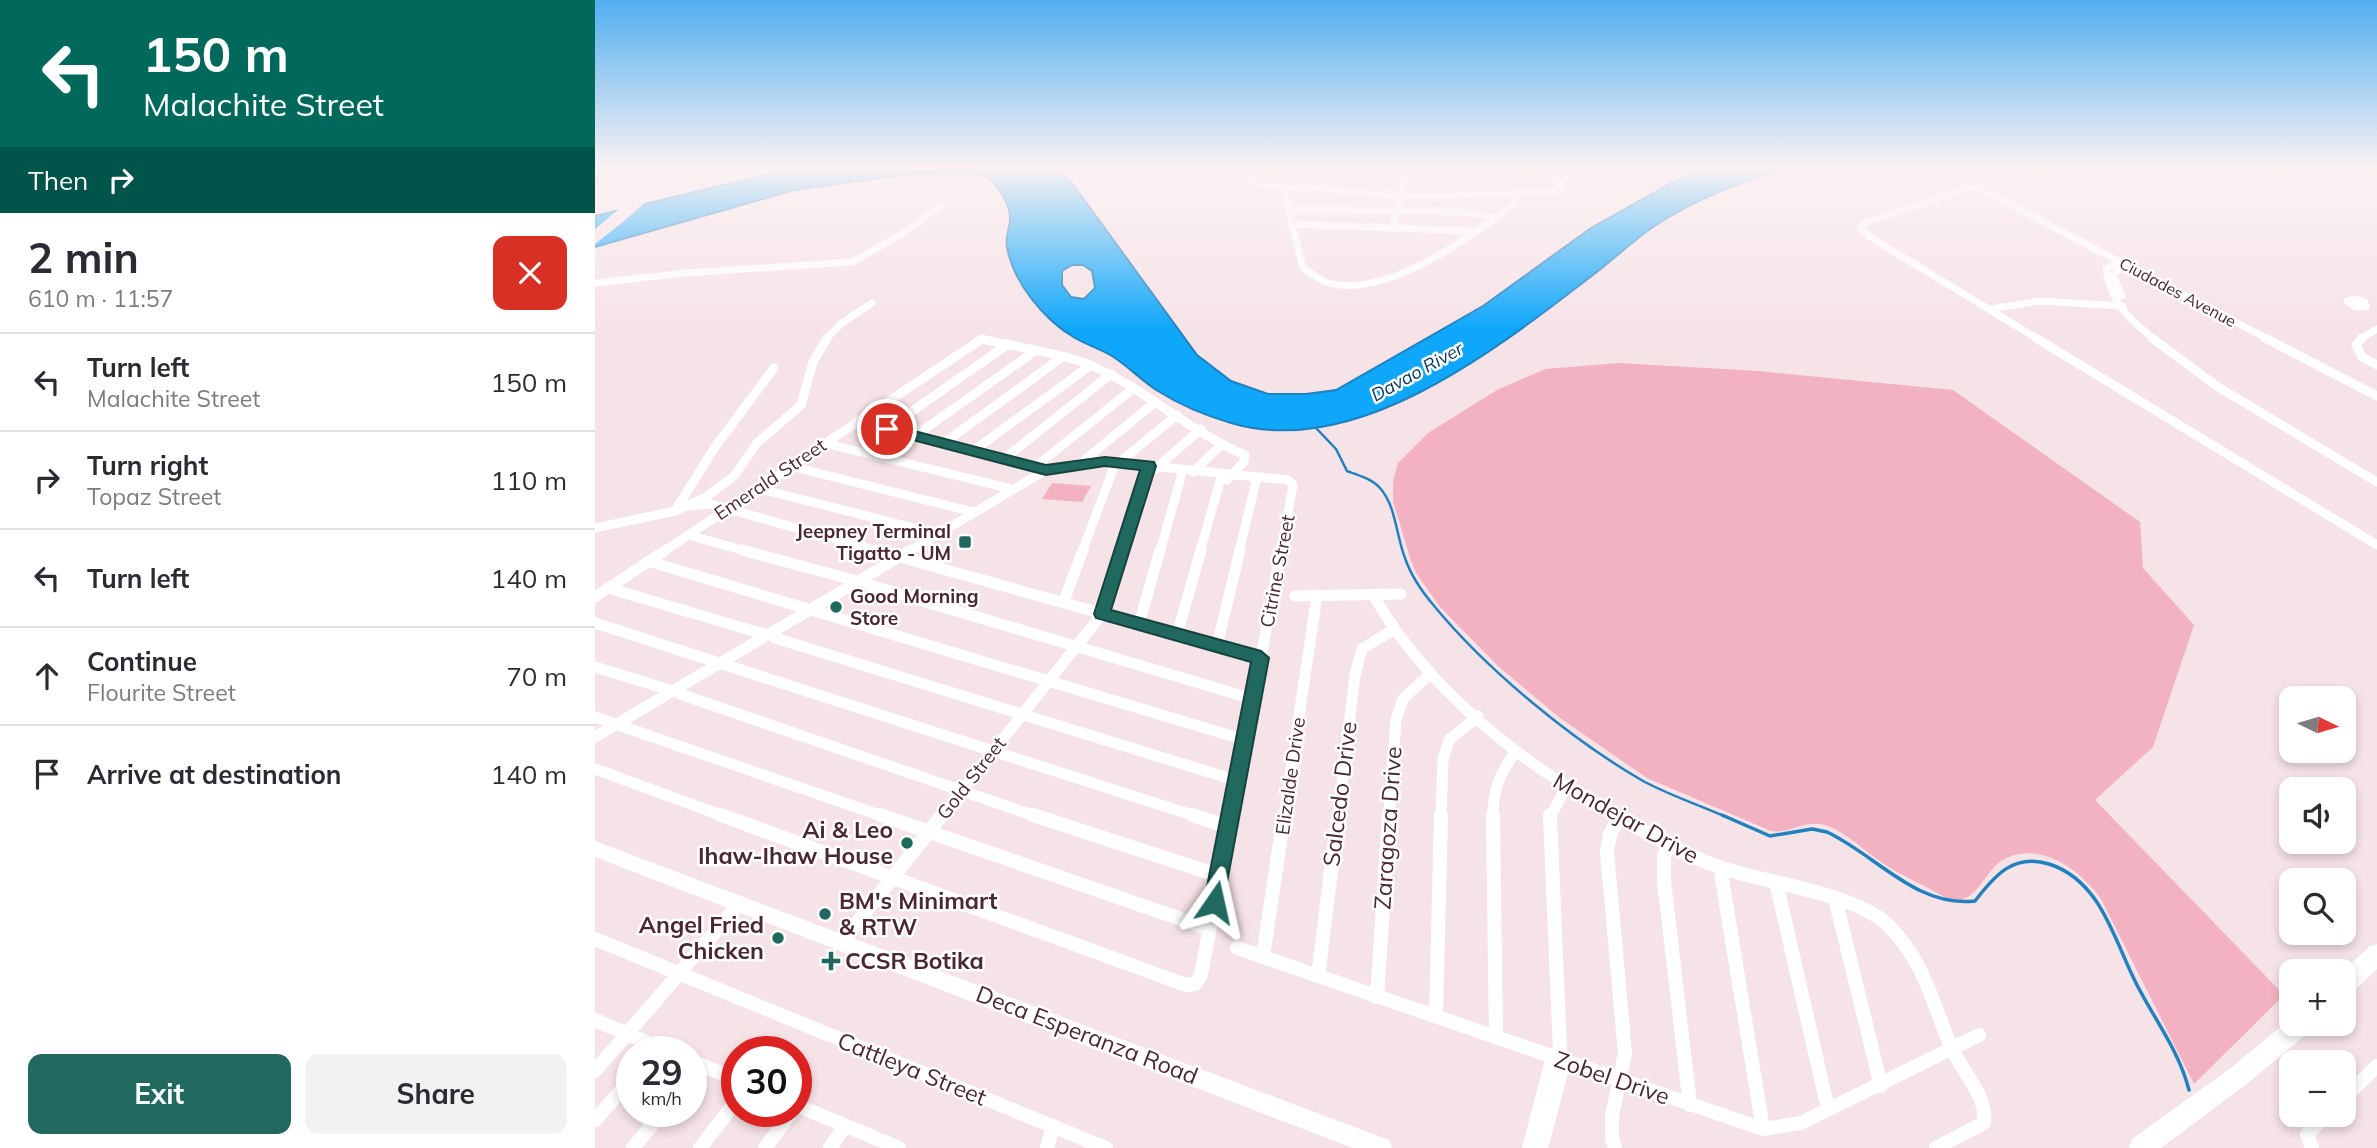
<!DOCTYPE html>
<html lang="en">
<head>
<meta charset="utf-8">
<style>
  body { margin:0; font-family:Mulish,sans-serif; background:#f2f2f3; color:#2b2b33; height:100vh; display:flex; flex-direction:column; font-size:26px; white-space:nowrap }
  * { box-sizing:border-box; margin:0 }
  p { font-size:23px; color:#7c7c81 }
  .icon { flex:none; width:38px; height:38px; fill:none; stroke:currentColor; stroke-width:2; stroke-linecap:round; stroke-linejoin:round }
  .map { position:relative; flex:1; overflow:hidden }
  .sheet { display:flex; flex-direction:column; background:#fff; width:595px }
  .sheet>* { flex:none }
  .hud { background:#00695c; color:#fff; overflow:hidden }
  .needle { width:46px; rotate:95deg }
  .controls { position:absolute; left:1684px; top:686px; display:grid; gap:14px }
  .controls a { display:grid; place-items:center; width:77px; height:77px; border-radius:14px; background:#fff; box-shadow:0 4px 10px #0003; font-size:35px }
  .speed { position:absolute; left:21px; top:1036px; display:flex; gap:14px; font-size:35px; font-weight:700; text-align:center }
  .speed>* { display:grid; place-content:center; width:91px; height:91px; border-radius:50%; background:#fff; box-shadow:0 4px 10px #0003; line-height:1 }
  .speed small { font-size:18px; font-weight:400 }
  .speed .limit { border:10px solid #d22; background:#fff; color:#111 }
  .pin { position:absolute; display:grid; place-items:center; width:60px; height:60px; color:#fff; margin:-30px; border:4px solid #fff; border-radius:50%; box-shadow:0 2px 7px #0007 }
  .me { position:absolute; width:77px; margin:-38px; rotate:11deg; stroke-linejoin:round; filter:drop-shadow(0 0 5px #0008) }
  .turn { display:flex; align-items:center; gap:24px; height:147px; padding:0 28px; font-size:32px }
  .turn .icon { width:91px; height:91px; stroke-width:2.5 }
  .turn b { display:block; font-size:49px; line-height:60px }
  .then { display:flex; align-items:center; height:66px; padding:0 28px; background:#0003; gap:14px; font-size:26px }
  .round { display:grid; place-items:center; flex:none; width:74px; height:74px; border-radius:14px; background:#f2f2f3 }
  .head { display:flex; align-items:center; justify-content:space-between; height:119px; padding:0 28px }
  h1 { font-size:42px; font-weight:700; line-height:52px }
  .action { display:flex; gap:14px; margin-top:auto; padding:14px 28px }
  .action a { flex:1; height:80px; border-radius:14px; background:#21695f; color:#fff; font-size:28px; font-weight:700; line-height:80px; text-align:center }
  .action a+a { background:#f2f2f3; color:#2b2b33 }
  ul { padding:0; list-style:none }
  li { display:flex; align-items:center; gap:21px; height:98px; padding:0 28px; border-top:2px solid #e1e1e2 }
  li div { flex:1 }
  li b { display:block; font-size:26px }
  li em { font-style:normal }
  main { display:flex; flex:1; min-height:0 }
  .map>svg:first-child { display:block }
</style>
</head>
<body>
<main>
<section class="sheet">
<div class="hud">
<div class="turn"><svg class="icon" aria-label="left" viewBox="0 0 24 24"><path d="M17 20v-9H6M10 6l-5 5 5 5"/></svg><div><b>150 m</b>Malachite Street</div></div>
<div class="then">Then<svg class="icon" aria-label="right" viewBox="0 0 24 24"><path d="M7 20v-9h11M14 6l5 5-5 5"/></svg></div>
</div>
<div class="head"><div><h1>2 min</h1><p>610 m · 11:57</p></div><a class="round" style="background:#d93025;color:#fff"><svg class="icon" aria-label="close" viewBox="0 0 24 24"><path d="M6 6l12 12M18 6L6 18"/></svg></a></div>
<ul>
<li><svg class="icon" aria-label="left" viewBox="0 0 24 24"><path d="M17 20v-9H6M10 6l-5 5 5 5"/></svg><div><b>Turn left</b><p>Malachite Street</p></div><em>150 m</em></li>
<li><svg class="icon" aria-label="right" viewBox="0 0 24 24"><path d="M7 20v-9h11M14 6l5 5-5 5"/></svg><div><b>Turn right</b><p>Topaz Street</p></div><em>110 m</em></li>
<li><svg class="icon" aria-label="left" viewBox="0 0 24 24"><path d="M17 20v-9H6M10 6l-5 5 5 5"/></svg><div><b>Turn left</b></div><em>140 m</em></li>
<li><svg class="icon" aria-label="ahead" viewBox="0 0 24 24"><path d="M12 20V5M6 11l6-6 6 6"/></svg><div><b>Continue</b><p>Flourite Street</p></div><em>70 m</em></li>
<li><svg class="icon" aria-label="arrive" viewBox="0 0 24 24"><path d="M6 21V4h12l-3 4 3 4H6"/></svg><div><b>Arrive at destination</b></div><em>140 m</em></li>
</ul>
<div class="action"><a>Exit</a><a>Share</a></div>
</section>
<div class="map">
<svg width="1782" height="1148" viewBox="0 0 1782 1148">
  <rect width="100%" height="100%" fill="#f6e3e7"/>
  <path fill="#f3b2c2" d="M 1024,363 L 1163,371 L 1358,390 L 1545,522 L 1548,568 L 1599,625 L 1558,747 L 1500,800 L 1689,995 L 1599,1084 L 1506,899 C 1486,870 1442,838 1406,861 C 1390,872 1380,904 1358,900 C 1349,898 1341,892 1333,888 C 1317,880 1301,872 1286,862 C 1268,850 1253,834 1233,826 C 1210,818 1197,834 1176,831 L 1052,778 L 965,718 L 904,667 L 845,607 L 821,573 L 815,558 L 798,501 L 798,481 L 803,463 L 833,433 L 902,390 L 950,369 Z
    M 457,483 L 496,486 L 487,502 L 447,499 Z"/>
  <path fill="#0ea7fa" stroke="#2081be" stroke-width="2" fill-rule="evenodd" d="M 194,169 L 460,169 L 474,179 L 602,355 L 636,381 L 673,394 L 711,394 L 741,390 L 888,306 L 996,228 L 1080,181 L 1106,169 L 1191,169 C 1144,183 1102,198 1061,225 C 1037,241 1017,261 994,278 C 900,350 761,460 636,423 C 612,416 585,405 563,391 C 547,381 534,367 517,356 C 506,349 492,345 480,338 C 449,320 418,282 412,247 C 410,238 414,230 415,221 C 416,203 402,183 387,174 L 322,173 L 199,190 L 0,247 L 0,216 ZM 477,265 L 488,265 L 497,271 L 500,288 L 489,299 L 476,297 L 467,285 L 467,271 Z"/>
  <path fill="#f6e3e7" d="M 55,198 L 28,222 L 0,244 L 0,229 L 29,205 Z"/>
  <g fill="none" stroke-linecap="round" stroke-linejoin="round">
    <path stroke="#2081be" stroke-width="2" d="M 0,182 L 7,171"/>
    <path stroke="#2081be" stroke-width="2.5" d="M 721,428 L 741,449 L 752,471 C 763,475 777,479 785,488 C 801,506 801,535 810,558 C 816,576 828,593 840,607 C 892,670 977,740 1048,781 C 1074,795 1104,805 1131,817"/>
    <path stroke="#2081be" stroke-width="3.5" d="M 1127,815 L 1175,836 L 1217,829 L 1232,832 C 1281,855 1322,908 1380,901 C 1400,875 1419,853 1454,864 C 1507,881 1519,941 1542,985 C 1560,1020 1584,1051 1594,1090"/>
    <path stroke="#fff" stroke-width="7" d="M 664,169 L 654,180 L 659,184 L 808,196 L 957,192 L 967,189 L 962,176
      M 672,169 C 757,179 842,181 928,177 C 954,176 982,179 1007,169
      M 1347,169 L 1673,339
      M 1386,184 L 1271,222 L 1265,227 L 1275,237 L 1443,339
      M 688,187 L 708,268 C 715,272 723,279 731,282 C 789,301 875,237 919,204 L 922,195
      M 693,209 L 845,211 L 885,214 L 897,219
      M 696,224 L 878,231
      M 798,227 L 811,169
      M 1528,260 L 1511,269 C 1517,304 1532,317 1559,339
      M 1,283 L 91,273 L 257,262 L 307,234 L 345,206
      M 1527,296 L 1518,275 L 1531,265
      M 1760,299 L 1770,302 L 1771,307 L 1761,307 L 1752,301 Z
      M 1395,309 L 1445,301 L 1528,306
      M 231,339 L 247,323 L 277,303
      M 1765,339 L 1782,329"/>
    <path stroke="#fff" stroke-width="9" d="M 1441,338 L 1782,545
      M 1557,338 L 1623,387 L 1782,482
      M 1670,338 L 1782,396
      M 1767,338 L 1761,345 L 1767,357 L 1782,365
      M 262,421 L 451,470
      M 292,429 L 413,344
      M 320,436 L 440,351
      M 229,443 L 417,489
      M 349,443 L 466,358
      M 378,451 L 496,365
      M 409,459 L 516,374
      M 525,462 L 582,415
      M 486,463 L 559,403
      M 195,466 L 379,512
      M 440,467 L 539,388
      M 560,469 L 606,429
      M 598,472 L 626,445
      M 162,488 L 342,534
      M 94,506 L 116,504 L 286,552
      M 80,511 L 120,447 L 179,368
      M 0,528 L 80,511 L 111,497 L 139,476 L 162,443 L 206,405 L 218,362 L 232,338
      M 93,535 L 154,552
      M 68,552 L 387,339 C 419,347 468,353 497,366 C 551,389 596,433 650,455 L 649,462 L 632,480
      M 313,552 L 451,470 L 517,462 L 693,480 L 698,485
      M 487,552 L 519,467
      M 526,552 L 553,466
      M 565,552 L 588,470
      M 605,552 L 627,474
      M 644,552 L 662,477
      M 686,552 L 698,485"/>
    <path stroke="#fff" stroke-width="11" d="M 147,550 L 262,581
      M 280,550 L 666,658
      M 53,561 L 650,740
      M 271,584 L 658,699
      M 13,588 L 172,635
      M 778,595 C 834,692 926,763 1023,817
      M 700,596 L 806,594
      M 0,597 L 71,550
      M 468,603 L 488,550
      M 0,623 L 603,817
      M 544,624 L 565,550
      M 582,635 L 606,550
      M 180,638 L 643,781
      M 622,646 L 645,550
      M 0,667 L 78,691
      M 85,694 L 443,817
      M 0,717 L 290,817
      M 0,737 L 316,550
      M 0,769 L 131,817
      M 346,817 L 507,614 L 527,550
      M 636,817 L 686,550
      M 689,817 L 722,595
      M 743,817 L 760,675 L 767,649 L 798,630
      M 794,817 L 801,720 L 808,699 L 835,674
      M 846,817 L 848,759 L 854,740 L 883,716
      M 898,817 C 898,790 904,774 920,753
      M 955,817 L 971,788"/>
    <path stroke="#fff" stroke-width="14" d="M 126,815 L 591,985 L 600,984 L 606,975 L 636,815
      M 285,815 L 615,929
      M 438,815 L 625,876
      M 597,815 L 634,827
      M 898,815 L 901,1038
      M 1020,815 C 1054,834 1088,854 1124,867 C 1170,883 1261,893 1294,926 C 1330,963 1337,1002 1356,1047 C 1367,1072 1393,1096 1389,1123 L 1341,1148
      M 1073,845 L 1069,857 L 1069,881 L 1095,1105
      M 1125,867 L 1168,1129
      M 1181,882 L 1233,1109
      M 1240,898 L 1286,1086
      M 0,939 L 511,1148
      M 246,943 L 347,815
      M 642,948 L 1168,1129 L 1206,1123 L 1384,1035
      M 668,957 L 689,815
      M 723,976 L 743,815
      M 782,997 L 794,815
      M 841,1017 L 846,815
      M 0,1020 L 74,1052
      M 96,1061 L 142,1080
      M 0,1071 L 144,904
      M 1748,1099 L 1782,1066
      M 201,1105 L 304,1148
      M 0,1120 L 37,1078
      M 38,1148 L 68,1111
      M 105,1148 L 142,1100
      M 170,1148 L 197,1111
      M 235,1148 L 250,1126
      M 452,1148 L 458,1126
      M 934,1148 L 958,1057 L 963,1053
      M 946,1148 L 969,1061 L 965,1051 L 955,815
      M 1020,1148 L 1017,1139 L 1017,1116 L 1030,1053 L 1012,852 L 1015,834 L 1024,819
      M 1717,1148 L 1712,1134 L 1732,1115"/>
    <path fill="#fff" fill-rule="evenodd" d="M 0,841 L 786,1137 L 794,1140 L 797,1148 L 758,1148 L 0,857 Z"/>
    <path fill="#fff" fill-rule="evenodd" d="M 1782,944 L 1782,969 L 1756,994 L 1748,997 L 1748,971 L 1774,947 Z
      M 1696,1018 L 1696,1024 L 1717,1024 L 1714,1032 L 1653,1083 L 1566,1148 L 1534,1148 L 1537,1139 L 1637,1067 Z"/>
  </g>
  <linearGradient id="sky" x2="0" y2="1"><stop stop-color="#51afef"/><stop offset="0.51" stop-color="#fbf2f4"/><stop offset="1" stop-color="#fbf2f4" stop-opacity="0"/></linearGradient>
  <rect width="1782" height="329" fill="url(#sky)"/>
  <path fill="#21695f" stroke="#15443e" stroke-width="2" d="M 292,424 L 451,465 L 510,457 L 559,462 L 561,466 L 516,610 L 666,651 L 674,658 L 627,909 L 620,912 L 612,909 L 609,902 L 656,662 L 501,618 L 499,614 L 545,470 L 510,466 L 451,475 L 287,432 L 285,429 Z"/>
  <g fill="#21695f" stroke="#fff" stroke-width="2.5">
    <rect x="363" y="535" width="14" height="14" rx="3.5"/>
    <circle cx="241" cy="607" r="7"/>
    <circle cx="312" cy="843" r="7"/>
    <circle cx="230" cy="914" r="7"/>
    <circle cx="183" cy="938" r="7"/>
    <path d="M232.5 950.5h7v7h7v7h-7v7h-7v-7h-7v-7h7z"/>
  </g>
  <g text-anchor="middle" stroke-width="5" stroke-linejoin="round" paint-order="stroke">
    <g font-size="16" fill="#4a2731" stroke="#fff">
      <text transform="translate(1583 292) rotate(28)" y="6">Ciudades Avenue</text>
    </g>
    <g font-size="18" font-style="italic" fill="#003656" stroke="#fff">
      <text transform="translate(822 372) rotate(-29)" y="6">Davao River</text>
    </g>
    <g font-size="19" fill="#4a2731" stroke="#fff">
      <text transform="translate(175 479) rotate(-34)" y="7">Emerald Street</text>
      <text transform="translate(682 571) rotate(-79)" y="7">Citrine Street</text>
      <text transform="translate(695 776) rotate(-82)" y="7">Elizalde Drive</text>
      <text transform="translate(376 778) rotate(-52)" y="7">Gold Street</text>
    </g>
    <g font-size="19" font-weight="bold" fill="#4a2731" stroke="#fff" text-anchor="end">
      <text x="356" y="538">Jeepney Terminal<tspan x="356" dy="22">Tigatto - UM</tspan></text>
      <text x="255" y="603" text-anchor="start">Good Morning<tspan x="255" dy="22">Store</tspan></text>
    </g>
    <g font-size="23" fill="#4a2731" stroke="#fff">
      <text transform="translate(745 794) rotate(-83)" y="8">Salcedo Drive</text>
      <text transform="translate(1031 818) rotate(29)" y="8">Mondejar Drive</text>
      <text transform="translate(793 828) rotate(-86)" y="8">Zaragoza Drive</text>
      <text transform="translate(492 1035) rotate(21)" y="8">Deca Esperanza Road</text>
      <text transform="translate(317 1069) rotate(22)" y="8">Cattleya Street</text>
      <text transform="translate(1017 1078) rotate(19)" y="8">Zobel Drive</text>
    </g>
    <g font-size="23" font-weight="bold" fill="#4a2731" stroke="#fff" text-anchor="end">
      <text x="298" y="838">Ai &amp; Leo<tspan x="298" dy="26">Ihaw-Ihaw House</tspan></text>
      <text x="244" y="909" text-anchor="start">BM's Minimart<tspan x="244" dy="26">&amp; RTW</tspan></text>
      <text x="169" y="933">Angel Fried<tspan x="169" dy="26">Chicken</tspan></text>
      <text x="250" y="969" text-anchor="start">CCSR Botika</text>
    </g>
  </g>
</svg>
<div class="controls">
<a><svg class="needle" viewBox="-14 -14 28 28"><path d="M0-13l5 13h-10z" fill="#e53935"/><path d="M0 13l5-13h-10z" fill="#7c7c81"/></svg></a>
<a><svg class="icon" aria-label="sound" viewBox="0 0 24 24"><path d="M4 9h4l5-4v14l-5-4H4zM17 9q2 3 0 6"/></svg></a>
<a><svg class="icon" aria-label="search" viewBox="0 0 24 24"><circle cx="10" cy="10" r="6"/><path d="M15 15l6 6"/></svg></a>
<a>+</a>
<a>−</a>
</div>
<div class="speed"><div>29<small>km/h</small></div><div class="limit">30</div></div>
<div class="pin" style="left:292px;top:429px;background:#d93025"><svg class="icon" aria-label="arrive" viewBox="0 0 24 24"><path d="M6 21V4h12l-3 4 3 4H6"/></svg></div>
<svg class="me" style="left:620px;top:902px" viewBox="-20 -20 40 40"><path d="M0-17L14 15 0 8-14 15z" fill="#21695f" stroke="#fff" stroke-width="4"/></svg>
</div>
</main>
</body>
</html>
